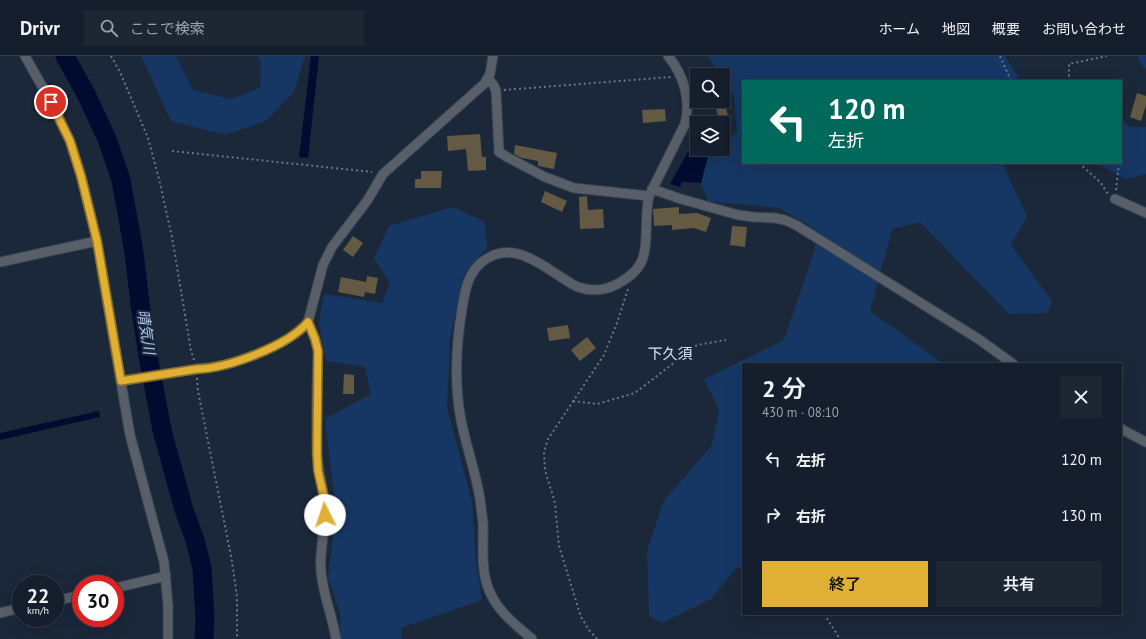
<!DOCTYPE html>
<html lang="ja">
<head>
<meta charset="utf-8">
<style>
  body { margin:0; font-family:"PT Sans","Noto Sans JP",sans-serif; background:#1d2734; color:#f1f3f6; height:100vh; display:flex; flex-direction:column; font-size:15px; white-space:nowrap }
  * { box-sizing:border-box; margin:0 }
  p { font-size:13px; color:#9da2a9 }
  .icon { flex:none; width:22px; height:22px; fill:none; stroke:currentColor; stroke-width:2; stroke-linecap:round; stroke-linejoin:round }
  .map { position:relative; flex:1; overflow:hidden }
  .details { position:absolute; left:742px; top:307px; width:380px; height:252px; display:flex; flex-direction:column; background:#141e2c; border-radius:0px; box-shadow:0 4px 16px #0002,0 0 0 1px #333c48 }
  .details>* { flex:none }
  .guide { position:absolute; left:742px; top:24px; width:380px; height:84px; border-radius:0px; box-shadow:0 4px 16px #0002,0 0 0 1px #333c48; background:#00695c; color:#fff; overflow:hidden }
  .fabs { position:absolute; left:690px; top:12px; display:grid; gap:8px }
  .fabs a { display:grid; place-items:center; width:40px; height:40px; border-radius:0px; background:#141e2c; box-shadow:0 4px 16px #0002,0 0 0 1px #333c48; font-size:20px }
  .speed { position:absolute; left:12px; top:519px; display:flex; gap:8px; font-size:20px; font-weight:700; text-align:center }
  .speed>* { display:grid; place-content:center; width:52px; height:52px; border-radius:50%; background:#141e2c; box-shadow:0 4px 16px #0002,0 0 0 1px #333c48; line-height:1 }
  .speed small { font-size:10px; font-weight:400 }
  .speed .limit { border:6px solid #d22; background:#fff; color:#111 }
  .pin { position:absolute; display:grid; place-items:center; width:34px; height:34px; color:#fff; margin:-17px; border:2px solid #fff; border-radius:50%; box-shadow:0 1px 4px #0007 }
  .me { position:absolute; width:44px; margin:-22px; rotate:356deg; stroke-linejoin:round; filter:drop-shadow(0 0 3px #0008) }
  .turn { display:flex; align-items:center; gap:14px; height:84px; padding:0 20px; font-size:18px }
  .turn .icon { width:52px; height:52px; stroke-width:2.5 }
  .turn b { display:block; font-size:28px; line-height:34px }
  .round { display:grid; place-items:center; flex:none; width:42px; height:42px; border-radius:0px; background:#1d2734 }
  .summary { display:flex; align-items:center; justify-content:space-between; height:68px; padding:0 20px }
  h1 { font-size:24px; font-weight:600; line-height:30px }
  .button { display:flex; gap:8px; margin-top:auto; padding:8px 20px }
  .button a { flex:1; height:46px; border-radius:0px; background:#e0b034; color:#111; font-size:16px; font-weight:600; line-height:46px; text-align:center }
  .button a+a { background:#1d2734; color:#f1f3f6 }
  ul { padding:0; list-style:none }
  li { display:flex; align-items:center; gap:12px; height:56px; padding:0 20px }
  li div { flex:1 }
  li b { display:block; font-size:15px }
  li em { font-style:normal }
  header { display:flex; align-items:center; gap:24px; box-sizing:border-box; height:56px; padding:0 20px; background:#141e2c; border-bottom:1px solid #333c48 }
  header strong { font-size:19px }
  nav { display:flex; gap:22px; margin-inline-start:auto; font-size:14px }
  .search { width:280px; height:36px; background:#1d2734; display:flex; align-items:center; gap:10px; box-sizing:border-box; padding:0 14px; border-radius:0px; color:#9da2a9; font-size:15px }
  .map>svg:first-child { display:block }
</style>
</head>
<body>
<header>
<strong>Drivr</strong>
<div class="search"><svg class="icon" aria-label="search" viewBox="0 0 24 24"><circle cx="10" cy="10" r="6"/><path d="M15 15l6 6"/></svg>ここで検索</div>
<nav><a>ホーム</a><a>地図</a><a>概要</a><a>お問い合わせ</a></nav>
</header>
<div class="map">
<svg width="1146" height="583" viewBox="0 0 1146 583">
  <rect width="100%" height="100%" fill="#1b283a"/>
  <path fill="#163764" d="M 141,0 L 176,0 L 193,34 L 231,43 L 260,32 L 261,7 L 257,0 L 305,0 L 294,36 L 266,65 L 225,79 L 171,65 Z
    M 708,0 L 1005,0 L 1018,20 L 1015,25 L 743,25 L 743,107 L 1002,107 L 1027,160 L 1011,189 L 1052,245 L 1048,257 L 1009,258 L 920,166 L 892,173 L 870,255 L 944,308 L 743,308 L 743,512 L 737,511 L 711,543 L 662,567 L 649,560 L 647,495 L 663,446 L 712,389 L 719,354 L 704,323 L 784,284 L 815,193 L 814,172 L 779,152 L 708,145 L 701,127 L 708,100 L 716,93 L 723,93 L 723,88 L 737,76 L 734,40 L 723,23 L 723,19 L 720,19 Z
    M 1137,0 L 1146,0 L 1146,13 L 1143,11 Z
    M 1121,63 L 1131,71 L 1146,71 L 1146,118 L 1125,123 L 1097,107 L 1121,107 Z
    M 453,151 L 485,166 L 487,192 L 463,220 L 450,283 L 447,352 L 472,446 L 476,506 L 482,544 L 401,572 L 402,583 L 341,583 L 340,557 L 328,522 L 336,456 L 325,363 L 371,338 L 365,311 L 326,305 L 319,267 L 324,238 L 382,247 L 390,226 L 374,203 L 389,170 Z"/>
  <path fill="#000b2f" d="M 311,0 L 319,0 L 308,102 L 299,101 Z
    M 689,94 L 708,100 L 701,127 L 682,126 L 680,131 L 670,128 Z
    M 99,355 L 100,361 L 0,384 L 0,377 Z"/>
  <g fill="none" stroke-linecap="round" stroke-linejoin="round">
    <path stroke="#000b2f" stroke-width="19" d="M 65,0 L 86,38 L 107,83 L 121,124 L 134,196 L 140,248 L 148,300 L 162,374 L 184,454 L 195,484 L 202,512 L 205,563 L 204,583"/>
  </g>
  <path fill="#645942" d="M 1137,37 L 1146,40 L 1146,49 L 1141,65 L 1130,61 Z
    M 714,45 L 724,45 L 730,67 L 720,67 Z
    M 665,53 L 666,65 L 643,67 L 642,54 Z
    M 480,78 L 482,101 L 486,101 L 486,114 L 468,115 L 466,93 L 448,95 L 447,80 Z
    M 515,89 L 557,97 L 554,113 L 538,110 L 538,105 L 522,102 L 514,98 Z
    M 421,115 L 442,115 L 441,132 L 415,132 L 415,123 L 421,123 Z
    M 545,135 L 567,145 L 562,156 L 541,146 Z
    M 587,140 L 588,154 L 603,153 L 604,172 L 580,173 L 579,141 Z
    M 679,151 L 679,158 L 697,157 L 711,162 L 706,176 L 694,172 L 672,174 L 672,169 L 654,170 L 653,153 Z
    M 732,170 L 747,171 L 745,191 L 730,189 Z
    M 353,180 L 363,187 L 353,201 L 343,194 Z
    M 367,220 L 378,222 L 375,238 L 365,236 L 364,241 L 338,236 L 341,221 L 366,226 Z
    M 568,269 L 570,282 L 549,285 L 547,272 Z
    M 587,281 L 596,292 L 580,305 L 571,294 Z
    M 344,318 L 354,319 L 354,338 L 343,338 Z"/>
  <g fill="none" stroke-linecap="round" stroke-linejoin="round">
    <g stroke="#374354" stroke-width="11">
      <path id="street" d="M 25,0 L 51,46 L 70,85 L 81,120 L 97,185 L 130,379 L 164,506 L 168,549 L 168,583
        M 488,22 L 494,30 L 496,35 L 499,96 L 507,101 L 545,121 L 574,132 L 649,140
        M 652,133 L 681,143 L 738,159 L 754,161 L 775,162 L 785,164 L 796,169 L 980,284 L 1013,308
        M 1115,143 L 1146,157
        M 0,206 L 97,185
        M 308,266 L 315,283 L 318,295 C 317,329 316,362 317,396 C 317,417 326,438 325,460 C 324,481 318,502 322,523 C 325,544 333,563 336,583
        M 121,325 L 197,313 C 228,312 288,290 308,266 L 323,209 L 332,191 L 367,145 L 383,118 L 484,28 L 490,18 L 493,0
        M 1121,373 L 1146,386
        M 115,532 L 166,520
        M 55,545 L 81,539
        M 0,557 L 21,552
        M 532,583 C 516,569 497,555 489,534 C 480,513 484,488 483,466 C 482,459 481,451 480,443 C 476,417 466,390 461,364 C 454,327 456,289 462,253 C 465,236 467,218 482,206 C 511,183 539,207 564,223 C 569,226 573,229 578,231 C 592,236 607,234 619,227 C 630,221 639,214 643,202 C 649,182 644,160 649,140 L 685,68 C 691,45 684,19 668,0"/>
    </g>
    <path stroke="#6b7786" stroke-width="2" stroke-dasharray="2 3" stroke-linecap="butt" d="M 111,0 L 120,16 L 148,82 L 159,123 L 172,181 L 191,295 L 194,304
      M 1000,0 L 1011,25
      M 1071,25 L 1069,22 L 1069,8 L 1107,0
      M 504,34 L 671,21
      M 172,95 L 372,116
      M 1079,107 L 1101,127 L 1108,138
      M 1116,134 L 1119,107
      M 197,322 L 198,335 L 232,505 L 237,541 L 237,583
      M 573,345 L 597,348 L 635,337 L 697,289 L 726,284
      M 824,558 L 840,583
      M 597,583 L 589,574 L 581,561 L 559,490 L 555,447 L 545,414 L 544,396 L 548,383 L 604,299 L 617,267 L 628,233"/>
    <use href="#street" stroke="#585f68" stroke-width="9"/>
  </g>
  <g fill="none" stroke-linecap="round" stroke-linejoin="round">
    <g stroke="#927222" stroke-width="10">
      <path id="route" d="M 51,46 L 70,85 L 81,120 L 97,185 L 121,325 L 197,313 C 228,312 288,290 308,266 L 315,283 L 318,295 L 317,397 L 318,415 L 324,441 L 325,459"/>
    </g>
    <use href="#route" stroke="#e0b034" stroke-width="7"/>
  </g>
  <g text-anchor="middle" stroke-width="4" stroke-linejoin="round" paint-order="stroke">
    <g font-size="15" font-style="italic" fill="#aac6ed" stroke="#1b283a">
      <text transform="translate(146 276) rotate(81)" y="5">晴気川</text>
    </g>
    <g font-size="15" fill="#cfe1f9" stroke="#1b283a">
      <text x="670" y="303">下久須</text>
    </g>
  </g>
</svg>
<div class="fabs">
<a><svg class="icon" aria-label="search" viewBox="0 0 24 24"><circle cx="10" cy="10" r="6"/><path d="M15 15l6 6"/></svg></a>
<a><svg class="icon" aria-label="layers" viewBox="0 0 24 24"><path d="M12 4l9 5-9 5-9-5zM3 14l9 5 9-5"/></svg></a>
</div>
<div class="speed"><div>22<small>km/h</small></div><div class="limit">30</div></div>
<div class="pin" style="left:51px;top:46px;background:#d93025"><svg class="icon" aria-label="arrive" viewBox="0 0 24 24"><path d="M6 21V4h12l-3 4 3 4H6"/></svg></div>
<svg class="me" style="left:325px;top:459px" viewBox="-20 -20 40 40"><circle r="19" fill="#fff"/><path d="M0-13L10 11 0 6-10 11z" fill="#e0b034"/></svg>
<div class="guide">
<div class="turn"><svg class="icon" aria-label="left" viewBox="0 0 24 24"><path d="M17 20v-9H6M10 6l-5 5 5 5"/></svg><div><b>120 m</b>左折</div></div>
</div>
<section class="details">
<div class="summary"><div><h1>2 分</h1><p>430 m · 08:10</p></div><a class="round"><svg class="icon" aria-label="close" viewBox="0 0 24 24"><path d="M6 6l12 12M18 6L6 18"/></svg></a></div>
<ul>
<li><svg class="icon" aria-label="left" viewBox="0 0 24 24"><path d="M17 20v-9H6M10 6l-5 5 5 5"/></svg><div><b>左折</b></div><em>120 m</em></li>
<li><svg class="icon" aria-label="right" viewBox="0 0 24 24"><path d="M7 20v-9h11M14 6l5 5-5 5"/></svg><div><b>右折</b></div><em>130 m</em></li>
</ul>
<div class="button"><a>終了</a><a>共有</a></div>
</section>
</div>
</body>
</html>
